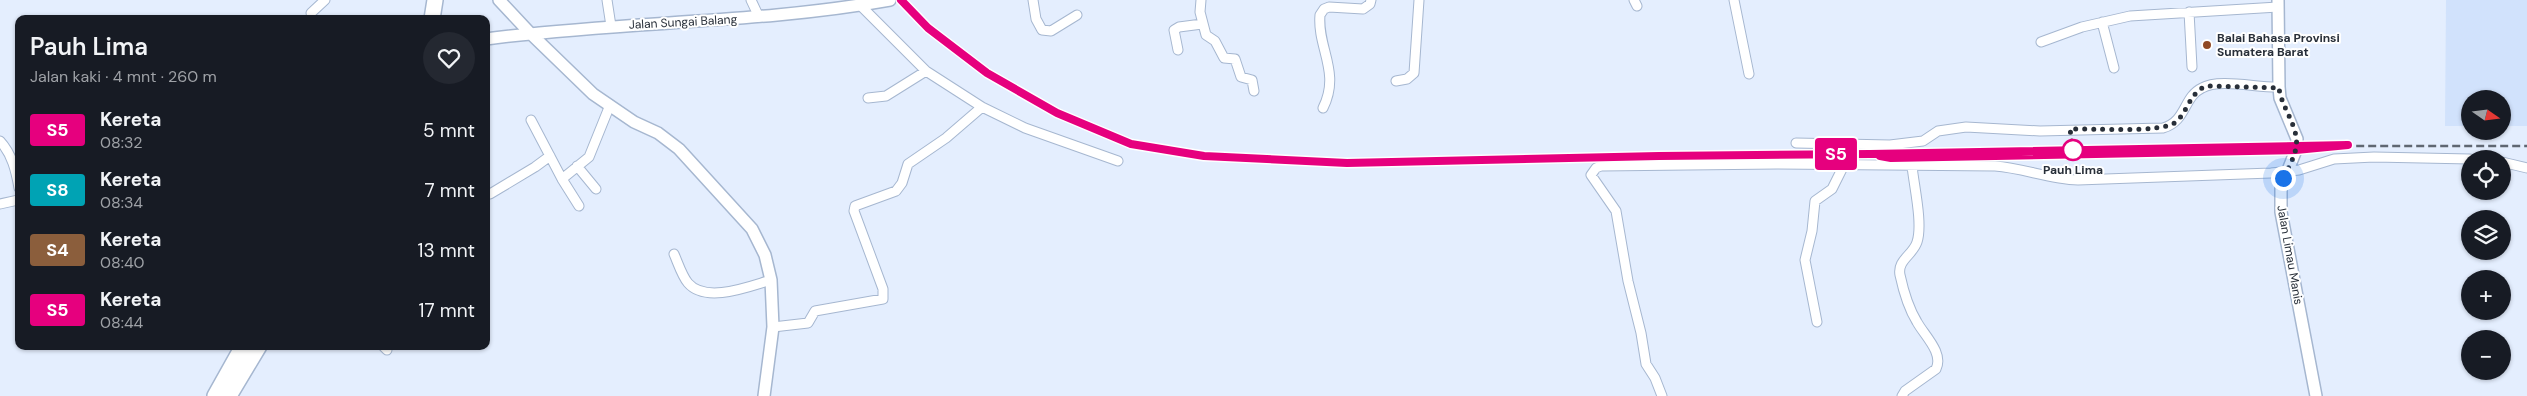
<!DOCTYPE html>
<html lang="id">
<meta charset="utf-8">
<style>
:root{--surface:#171b24;--page:#242831;--text:#f1f3f6;--muted:#9ea1a6}
body{margin:0;font-family:"DM Sans",sans-serif;background:var(--page);color:var(--text);height:100vh;display:flex;flex-direction:column;font-size:19px;white-space:nowrap}
*{box-sizing:border-box;margin:0}
p{font-size:16px;color:var(--muted)}
.icon{flex:none;width:28px;height:28px;fill:none;stroke:currentColor;stroke-width:2;stroke-linecap:round;stroke-linejoin:round}
.map{position:relative;flex:1;overflow:hidden}
.details{position:absolute;left:15px;top:15px;width:475px;height:335px;display:flex;flex-direction:column;background:var(--surface);border-radius:10px;box-shadow:0 1px 4px #0004}
.details>*{flex:none}
.badge{padding:0 10px;border-radius:4px;font-size:18px;line-height:32px}
.needle{width:32px;rotate:104deg}
.fabs{position:absolute;left:2461px;top:90px;display:grid;gap:10px}
.fabs a{display:grid;place-items:center;width:50px;height:50px;border-radius:50%;background:var(--surface);box-shadow:0 1px 4px #0004;font-size:25px}
.you{position:absolute;width:25px;height:25px;margin:-12px;border:4px solid #fff;border-radius:50%;background:#1a73e8;box-shadow:0 0 0 8px #1a73e833}
.map>.badge{position:absolute;translate:-50% -50%;box-shadow:0 0 0 2px #fff}
.round{display:grid;place-items:center;flex:none;width:52px;height:52px;border-radius:26px;background:var(--page)}
.head{display:flex;align-items:center;justify-content:space-between;height:85px;padding:0 15px}
h1{font-size:24px;font-weight:600;line-height:38px}
ul{padding:0;list-style:none}
li{display:flex;align-items:center;gap:15px;height:60px;padding:0 15px}
li div{flex:1}
li b{display:block;font-size:19px}
li em{font-style:normal}
li .badge{min-width:55px;font-weight:700;text-align:center}
.map>svg:first-child{display:block}
</style>
<div class="map">
<svg width="2527" height="396" viewBox="0 0 2527 396">
<rect width="100%" height="100%" fill="#e4eefe"/>
<path fill="#d1e2fc" d="M 2446,0 L 2527,0 L 2527,126 L 2503,126 L 2502,99 L 2470,99 L 2470,126 L 2445,126 Z"/>
<g fill="none" stroke-linecap="round" stroke-linejoin="round">
<defs>
<path id="minor" d="M 607,0 L 611,26
M 751,0 L 759,17
M 1033,0 L 1036,19 L 1042,30 L 1051,31 L 1077,15
M 1201,0 L 1200,12 L 1206,35 L 1215,41 L 1224,58 L 1235,59 L 1241,77 L 1252,80 L 1254,91
M 1634,0 L 1637,6
M 1734,0 L 1749,74
M 860,5 L 926,71 L 982,107 L 1025,128 L 1118,161
M 2189,12 L 2192,67
M 311,13 L 325,0
M 2102,22 L 2114,68
M 2041,42 L 2082,27 L 2130,16 L 2278,7
M 1178,50 L 1174,30 L 1179,27 L 1202,24
M 1396,81 L 1407,79 L 1414,73 L 1419,0
M 868,98 L 886,96 L 926,71
M 1323,108 C 1341,72 1317,48 1320,15 L 1324,9 L 1329,7 L 1363,9 L 1370,4 L 1371,0
M 531,120 L 562,179 L 589,157 L 610,105
M 0,141 C 12,154 16,171 19,188
M 1796,143 L 1890,145 L 1923,141 L 1938,131 L 1966,127 L 2040,131 L 2163,128 C 2187,121 2183,97 2202,88 C 2219,78 2258,88 2279,87
M 2502,162 L 2527,168
M 577,166 L 596,189
M 562,179 L 579,206
M 490,194 L 535,167 L 550,156
M 0,204 L 18,200
M 674,254 C 678,263 682,276 688,283 C 706,304 750,286 771,280
M 1817,322 L 1805,260 L 1812,231 L 1815,201 L 1832,189 L 1844,165
M 773,327 L 808,323 L 815,311 L 883,299 L 883,289 L 854,211 L 855,206 L 896,191 L 902,183 L 908,164 L 946,138 L 982,107
M 383,346 L 387,350
M 1662,396 L 1655,378 L 1646,364 L 1641,333 L 1628,281 L 1616,211 L 1591,175 L 1596,168 L 1601,166 L 1777,164 L 1995,166 C 2023,168 2049,179 2078,180 L 2271,173 L 2299,170 L 2334,159 L 2374,157 L 2470,159
M 1902,396 L 1905,391 L 1936,369 C 1944,353 1924,335 1917,322 C 1909,309 1903,289 1900,275 C 1897,260 1913,255 1917,242 C 1923,224 1914,186 1912,166"/>
<path id="tertiary" d="M 499,0 L 529,32 L 593,94 L 634,122 L 658,133 L 679,149 L 752,229 L 765,255 L 771,280 L 773,327 L 764,396
M 2278,0 L 2279,87 L 2280,98 L 2297,139 L 2296,150 L 2281,188 L 2281,212 L 2316,396
M 486,39 C 620,21 757,24 890,0"/>
<path id="trunk" d="M 432,19 L 435,0
M 215,396 L 243,346
M 229,396 L 259,346"/>
</defs>
<use href="#minor" stroke="#a6b7d0" stroke-width="11"/>
<use href="#tertiary" stroke="#a6b7d0" stroke-width="14"/>
<use href="#trunk" stroke="#a6b7d0" stroke-width="18"/>
<use href="#minor" stroke="#fff" stroke-width="9"/>
<use href="#tertiary" stroke="#fff" stroke-width="11"/>
<use href="#trunk" stroke="#fff" stroke-width="15"/>
<path stroke="#5f6772" stroke-width="2.5" stroke-dasharray="8 4" stroke-linecap="butt" d="M 901,0 C 955,55 1019,98 1091,127 C 1104,133 1119,141 1133,144 C 1204,159 1276,160 1347,163 L 2297,146 L 2527,146"/>
</g>
<g fill="none" stroke-linecap="round" stroke-linejoin="round">
<defs>
<path id="line" d="M 901,0 L 928,28 L 987,73 L 1057,113 L 1131,144 L 1204,156 L 1347,163 L 1659,156 L 1870,154 L 2348,145 L 2296,150 L 1891,158 L 1880,156"/>
</defs>
<use href="#line" stroke="#fff" stroke-width="11"/>
<use href="#line" stroke="#e6007e" stroke-width="8"/>
<path stroke="#282f39" stroke-width="5" stroke-dasharray="0 9" d="M 2073,150 L 2070,129 C 2091,128 2164,134 2177,121 C 2188,110 2190,93 2206,86 L 2279,88 C 2281,107 2300,128 2296,148 C 2294,158 2288,169 2283,178"/>
</g>
<circle fill="#904925" stroke="#fff" stroke-width="2" cx="2207" cy="45" r="5"/>
<circle fill="#fff" stroke="#e6007e" stroke-width="2.5" cx="2073" cy="150" r="10"/>
<g text-anchor="middle" dominant-baseline="central" stroke-width="4" stroke-linejoin="round" paint-order="stroke">
<g font-size="12" fill="#282f39" stroke="#fff">
<text transform="translate(683 22) rotate(-3)">Jalan Sungai Balang</text>
<text transform="translate(2290 255) rotate(80)">Jalan Limau Manis</text>
</g>
<g font-size="12" font-weight="bold" fill="#282f39" stroke="#fff" text-anchor="start">
<text x="2217" y="38">Balai Bahasa Provinsi<tspan x="2217" dy="14">Sumatera Barat</tspan></text>
</g>
<g font-size="12" font-weight="bold" fill="#282f39" stroke="#fff">
<text x="2073" y="170">Pauh Lima</text>
</g>
</g>
</svg>
<div class="fabs">
<a><svg class="needle" viewBox="-14 -14 28 28"><path d="M0-13l5 13h-10z" fill="#e53935"/><path d="M0 13l5-13h-10z" fill="#9ea1a6"/></svg></a>
<a><svg class="icon" aria-label="locate" viewBox="0 0 24 24"><circle cx="12" cy="12" r="6"/><path d="M12 2v4M12 18v4M2 12h4M18 12h4"/></svg></a>
<a><svg class="icon" aria-label="layers" viewBox="0 0 24 24"><path d="M12 4l9 5-9 5-9-5zM3 14l9 5 9-5"/></svg></a>
<a>+</a>
<a>−</a>
</div>
<div class="you" style="left:2283px;top:178px"></div>
<b class="badge" style="left:1836px;top:154px;background:#e6007e;color:#fff">S5</b>
<section class="details">
<div class="head"><div><h1>Pauh Lima</h1><p>Jalan kaki · 4 mnt · 260 m</p></div><a class="round"><svg class="icon" aria-label="heart" viewBox="0 0 24 24"><path d="M12 20l-8-8c-3-5 5-10 8-4 3-6 11-1 8 4z"/></svg></a></div>
<ul>
<li><span class="badge" style="background:#e6007e;color:#fff">S5</span><div><b>Kereta</b><p>08:32</p></div><em>5 mnt</em></li>
<li><span class="badge" style="background:#00a3b4;color:#fff">S8</span><div><b>Kereta</b><p>08:34</p></div><em>7 mnt</em></li>
<li><span class="badge" style="background:#8b5e3c;color:#fff">S4</span><div><b>Kereta</b><p>08:40</p></div><em>13 mnt</em></li>
<li><span class="badge" style="background:#e6007e;color:#fff">S5</span><div><b>Kereta</b><p>08:44</p></div><em>17 mnt</em></li>
</ul>
</section>
</div>
